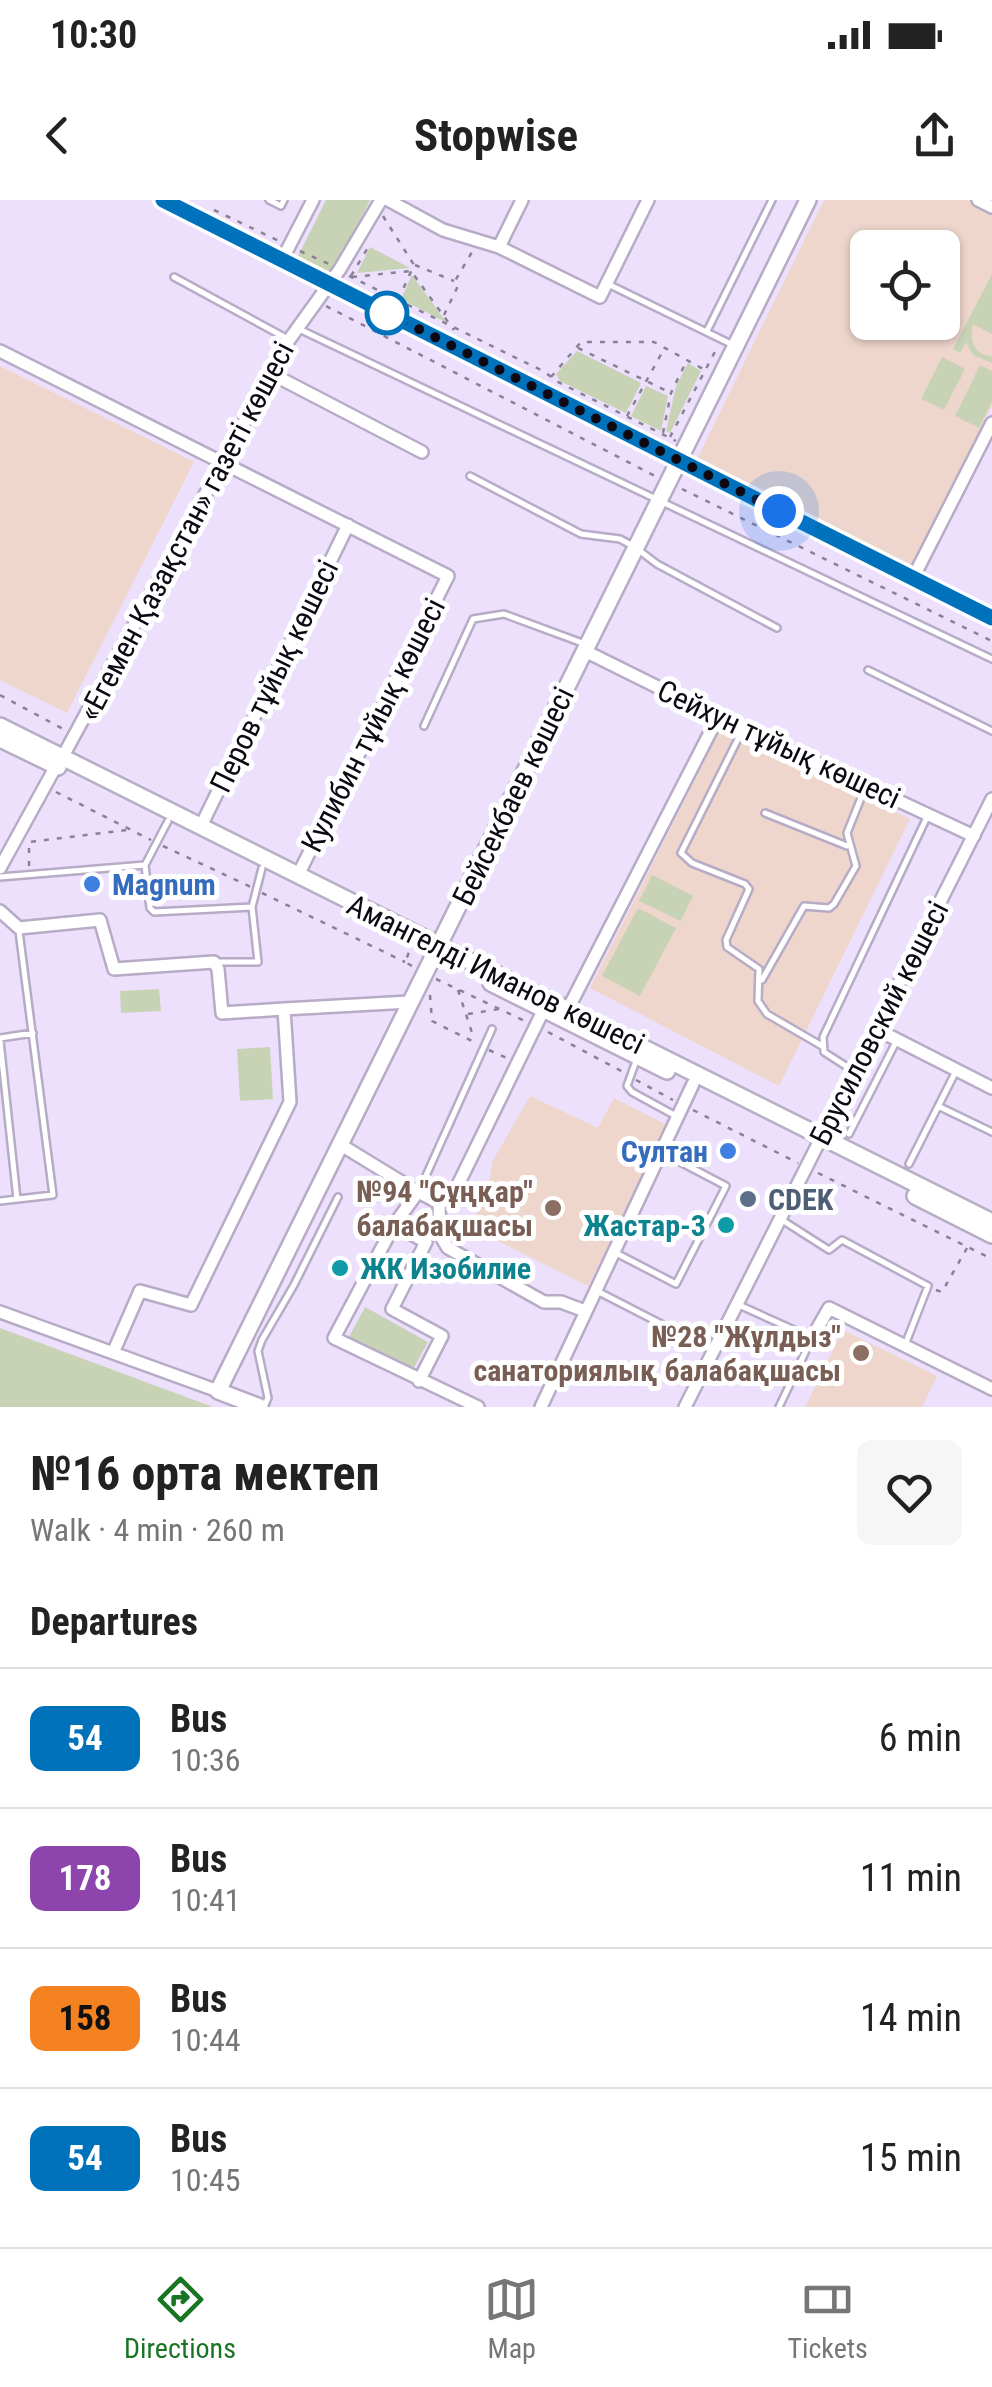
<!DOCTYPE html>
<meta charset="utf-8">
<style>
:root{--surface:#fff;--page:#f6f6f6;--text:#222;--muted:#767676;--line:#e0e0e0;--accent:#187523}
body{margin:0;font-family:"Roboto Condensed",sans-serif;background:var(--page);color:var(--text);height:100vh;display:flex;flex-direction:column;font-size:38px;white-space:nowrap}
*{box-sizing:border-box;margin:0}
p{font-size:32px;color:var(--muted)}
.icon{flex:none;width:55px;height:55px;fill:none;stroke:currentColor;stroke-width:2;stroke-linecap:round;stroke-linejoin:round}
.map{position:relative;height:1207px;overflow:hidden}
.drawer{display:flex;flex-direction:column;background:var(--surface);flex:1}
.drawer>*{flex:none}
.badge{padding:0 20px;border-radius:15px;font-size:35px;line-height:65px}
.fabs{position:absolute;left:850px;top:30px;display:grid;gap:20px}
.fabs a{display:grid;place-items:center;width:110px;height:110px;border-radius:15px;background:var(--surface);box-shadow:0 2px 8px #0004;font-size:50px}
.you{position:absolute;width:50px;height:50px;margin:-25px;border:8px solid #fff;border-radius:50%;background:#1a73e8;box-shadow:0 0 0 15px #1a73e833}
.map>.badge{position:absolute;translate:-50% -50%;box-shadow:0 0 0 5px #fff}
h2{padding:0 30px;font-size:38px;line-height:90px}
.round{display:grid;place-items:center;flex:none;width:105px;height:105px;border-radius:15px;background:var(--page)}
.overview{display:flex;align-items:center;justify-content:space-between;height:170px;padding:0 30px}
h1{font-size:48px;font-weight:700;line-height:75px}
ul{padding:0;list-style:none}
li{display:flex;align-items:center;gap:30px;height:140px;padding:0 30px;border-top:2px solid var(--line)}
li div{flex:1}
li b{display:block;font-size:38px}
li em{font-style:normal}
li .badge{min-width:110px;font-weight:700;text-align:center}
.status{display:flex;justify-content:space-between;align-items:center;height:70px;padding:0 50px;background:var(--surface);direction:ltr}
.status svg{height:28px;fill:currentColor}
header{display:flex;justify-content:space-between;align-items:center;height:130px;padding:0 30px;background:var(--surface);font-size:45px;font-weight:700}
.menu{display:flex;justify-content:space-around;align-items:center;height:140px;border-top:2px solid var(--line);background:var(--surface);font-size:28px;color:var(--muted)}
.menu a{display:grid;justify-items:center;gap:5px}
.menu .active{color:var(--accent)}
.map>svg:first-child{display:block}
</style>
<div class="status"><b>10:30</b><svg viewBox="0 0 49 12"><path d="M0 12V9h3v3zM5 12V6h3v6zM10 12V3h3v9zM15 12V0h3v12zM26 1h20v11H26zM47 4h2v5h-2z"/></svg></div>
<header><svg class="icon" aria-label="back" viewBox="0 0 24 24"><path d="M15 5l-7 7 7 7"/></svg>Stopwise<svg class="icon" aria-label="share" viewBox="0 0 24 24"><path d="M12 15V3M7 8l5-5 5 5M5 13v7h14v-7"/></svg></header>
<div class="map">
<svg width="992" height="1207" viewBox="0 0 992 1207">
<rect width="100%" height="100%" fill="#ece0fc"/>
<path fill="#eed6cc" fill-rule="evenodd" d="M 824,0 L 967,0 L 992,12 L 992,205 L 912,365 L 696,261 ZM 868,48 L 942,48 L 942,122 L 868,122 Z
M 0,166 L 194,262 L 67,513 L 0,480 Z
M 721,528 L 910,619 L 779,886 L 590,788 Z
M 530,896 L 598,928 L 614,898 L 669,926 L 588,1086 L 470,1027 L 489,989 L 492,962 Z
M 843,1130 L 937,1176 L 922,1207 L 805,1207 Z"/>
<path fill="#c8d2b5" d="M 326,0 L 370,0 L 332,77 L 296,60 Z
M 370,47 L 410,68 L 357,73 Z
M 992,74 L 992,134 L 973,124 C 969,139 974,156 992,156 L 992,163 L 973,155 L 966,142 L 960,153 L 953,149 Z
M 412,75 L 447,123 L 401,99 Z
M 577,151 L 641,183 L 626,213 L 560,181 L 556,174 Z
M 942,157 L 965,169 L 944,210 L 921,199 Z
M 688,163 L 701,171 L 670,233 L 666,231 L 676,186 Z
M 980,165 L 992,171 L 992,202 L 979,228 L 955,216 Z
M 646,186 L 668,196 L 661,231 L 631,216 Z
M 652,675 L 693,696 L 681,721 L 639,701 Z
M 638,708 L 676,728 L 640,796 L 602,776 Z
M 159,789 L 161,811 L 121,813 L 120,791 Z
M 270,847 L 273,899 L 240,901 L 237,849 Z
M 365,1107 L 428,1142 L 412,1171 L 349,1137 Z
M 0,1128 L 213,1207 L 0,1207 Z"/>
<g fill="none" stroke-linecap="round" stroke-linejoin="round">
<defs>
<path id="lane" d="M 269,0 L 281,6 L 284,0
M 174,77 L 286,138
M 608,84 L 733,145
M 299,129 L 992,459
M 707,131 L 772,0
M 470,276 L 581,334 L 620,339 L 631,345
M 640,351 L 657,364 L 777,428
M 868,470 L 992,531
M 424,526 L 473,419 L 504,414 L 585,444
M 743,529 L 681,653 L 692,663 L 745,684 L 749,689 L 726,740 L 727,747 L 759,769 L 758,801 L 767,814 L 822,846
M 765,613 L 847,646
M 168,621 L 145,665 L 150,708 L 154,712 L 252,707
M 0,677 L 145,665
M 217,762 L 258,762 L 252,707 L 262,668
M 762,780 L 804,706 L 829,708 L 834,704 L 856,666 L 847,633 L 865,588
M 0,838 L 33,833
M 0,841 L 17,999
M 636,861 L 627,886 L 632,892 L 676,916
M 852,870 L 824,852 L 823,837 L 928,615
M 938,906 L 992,932
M 849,934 L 897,840
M 909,964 L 955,873
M 420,989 L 492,829
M 0,1001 L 53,995 L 19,731
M 782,1020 L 829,1050 L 842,1040 L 928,1086 L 905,1145
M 616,1053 L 676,1084 L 726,986 L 663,953
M 597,1091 L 712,1150
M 739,1105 L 812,1138 L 779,1207
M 264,1207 L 268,1198 L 258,1151 L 262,1140 L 294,1085 L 338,997"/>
<path id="street" d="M 388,0 L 443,30 L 499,47 L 600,97 L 648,0
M 978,0 L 992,7
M 499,47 L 522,0
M 282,60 L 313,0
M 0,151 L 448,376 L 298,675
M 270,173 L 422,252
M 913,378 L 992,223
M 585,451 L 718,517 L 974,636
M 62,558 L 289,140 L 340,69 L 381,0
M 201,626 L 348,325
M 0,668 L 56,566
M 0,711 L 19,728 L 100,720 L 114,769 L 214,762 L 218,769 L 222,813 L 284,809
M 568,809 L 718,517
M 876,829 L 992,888
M 821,938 L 992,599
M 341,945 L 418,992 L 394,1025 L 334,1138 L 478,1207
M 418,992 L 439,1003 L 451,999 L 544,809
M 439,1003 L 440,1035 L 448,1048 L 544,1102 L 561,1102 L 585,1111
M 394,1025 L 426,1042 L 392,1109 L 442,1136 L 419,1181
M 0,1112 L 218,1191
M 812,1138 L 829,1108 L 992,1189
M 113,1153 L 140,1091 L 191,1105 L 290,902 L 284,809 L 409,802
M 541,1207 L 693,884
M 685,1207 L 817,946"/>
<path id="secondary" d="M 163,0 L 992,418
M 0,526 L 992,1022
M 0,539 L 58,567
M 491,783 L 667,871
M 915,996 L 992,1035
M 260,1207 L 218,1191 L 808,0"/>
</defs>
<use href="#lane" stroke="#b7abc6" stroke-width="10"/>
<use href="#street" stroke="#b7abc6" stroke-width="16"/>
<use href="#secondary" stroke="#b7abc6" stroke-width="20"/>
<path stroke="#8a8195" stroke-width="2.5" stroke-dasharray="5 8" stroke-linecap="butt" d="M 214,10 L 279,41
M 383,16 L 414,65 L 398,100
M 300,51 L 329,64
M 415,65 L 454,81
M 349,76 L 545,172 L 556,181 L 676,241
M 351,76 L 370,44
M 352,77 L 411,71 L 454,130
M 326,106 L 657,277
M 444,115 L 457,88 L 455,81 L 472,52
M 578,148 L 671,193
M 551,177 L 581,142 L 654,142 L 705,170
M 627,216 L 664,149
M 663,233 L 671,193 L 687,160
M 670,237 L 718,146
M 682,289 L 992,441
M 0,495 L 65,530
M 56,592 L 151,640
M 163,646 L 251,687
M 29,666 L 29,642 L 127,630
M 262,693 L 405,762
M 412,766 L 405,762 L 412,745
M 436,779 L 527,822
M 458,790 L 474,839
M 430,795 L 432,821 L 478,844
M 468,814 L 499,809
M 548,832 L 625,873
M 489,850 L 509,859
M 636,880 L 673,900
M 693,910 L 798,963
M 818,973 L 992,1059
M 936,1090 L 942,1092 L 967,1048"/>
<use href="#lane" stroke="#fff" stroke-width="5"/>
<use href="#street" stroke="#fff" stroke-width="11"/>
<use href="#secondary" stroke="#fff" stroke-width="15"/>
</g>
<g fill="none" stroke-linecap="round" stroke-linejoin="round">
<defs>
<path id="line" d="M 163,0 L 992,418"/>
</defs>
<use href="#line" stroke="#fff" stroke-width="22"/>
<use href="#line" stroke="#0072bc" stroke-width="15"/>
<path stroke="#0d0912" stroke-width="10" stroke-dasharray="0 18" d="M 387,113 L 779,311"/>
</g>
<circle fill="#fff" stroke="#0072bc" stroke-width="5" cx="387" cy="113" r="20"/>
<g fill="#3f7fe0" stroke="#fff" stroke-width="4">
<circle cx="92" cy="684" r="10"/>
<circle cx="728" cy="951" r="10"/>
</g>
<circle fill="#5c6f8a" stroke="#fff" stroke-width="4" cx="748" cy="999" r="10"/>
<g fill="#8d6e63" stroke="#fff" stroke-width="4">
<circle cx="553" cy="1008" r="10"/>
<circle cx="861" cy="1153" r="10"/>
</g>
<g fill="#0f9aa8" stroke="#fff" stroke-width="4">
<circle cx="726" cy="1025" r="10"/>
<circle cx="340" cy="1068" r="10"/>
</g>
<g text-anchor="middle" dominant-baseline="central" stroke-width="10" stroke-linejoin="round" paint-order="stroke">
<g font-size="30" fill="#0d0912" stroke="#fff">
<text transform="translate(186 331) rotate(-62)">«Егемен Қазақстан» газеті көшесі</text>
<text transform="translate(274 476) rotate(-64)">Перов тұйық көшесі</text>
<text transform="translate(373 525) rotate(-63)">Кулибин тұйық көшесі</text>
<text transform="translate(779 544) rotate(25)">Сейхун тұйық көшесі</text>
<text transform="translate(513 596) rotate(-64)">Бейсекбаев көшесі</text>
<text transform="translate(496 774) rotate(26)">Амангелді Иманов көшесі</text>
<text transform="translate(879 823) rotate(-63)">Брусиловский көшесі</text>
</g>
<g font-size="30" font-weight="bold" fill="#366cbe" stroke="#fff" text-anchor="start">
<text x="112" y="684">Magnum</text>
<text x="708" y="951" text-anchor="end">Султан</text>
</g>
<g font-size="30" font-weight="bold" fill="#785e54" stroke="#fff" text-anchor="end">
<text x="533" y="991">№94 "Сұңқар"<tspan x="533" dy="34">балабақшасы</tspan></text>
<text x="841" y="1136">№28 "Жұлдыз"<tspan x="841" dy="34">санаториялық балабақшасы</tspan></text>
</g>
<g font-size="30" font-weight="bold" fill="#4e5e75" stroke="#fff" text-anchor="start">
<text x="768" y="999">CDEK</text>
</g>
<g font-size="30" font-weight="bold" fill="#0d838f" stroke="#fff" text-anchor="end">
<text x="706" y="1025">Жастар-3</text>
<text x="360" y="1068" text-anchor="start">ЖК Изобилие</text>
</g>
</g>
</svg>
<div class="fabs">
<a><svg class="icon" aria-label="locate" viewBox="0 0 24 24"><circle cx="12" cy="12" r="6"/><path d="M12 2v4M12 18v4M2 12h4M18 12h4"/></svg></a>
</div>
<div class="you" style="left:779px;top:311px"></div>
</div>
<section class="drawer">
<div class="overview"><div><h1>№16 орта мектеп</h1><p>Walk · 4 min · 260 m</p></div><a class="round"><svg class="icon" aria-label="heart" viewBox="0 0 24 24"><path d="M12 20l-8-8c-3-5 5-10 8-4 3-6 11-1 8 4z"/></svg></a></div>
<h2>Departures</h2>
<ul>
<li><span class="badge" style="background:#0072bc;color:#fff">54</span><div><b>Bus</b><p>10:36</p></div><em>6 min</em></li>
<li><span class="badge" style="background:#8e44ad;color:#fff">178</span><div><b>Bus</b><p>10:41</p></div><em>11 min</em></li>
<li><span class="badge" style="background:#f58220;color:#111">158</span><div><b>Bus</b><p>10:44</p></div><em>14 min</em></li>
<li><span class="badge" style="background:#0072bc;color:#fff">54</span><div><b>Bus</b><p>10:45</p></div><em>15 min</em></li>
</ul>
</section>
<nav class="menu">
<a class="active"><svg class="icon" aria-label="directions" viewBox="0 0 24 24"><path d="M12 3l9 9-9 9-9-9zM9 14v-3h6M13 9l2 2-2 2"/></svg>Directions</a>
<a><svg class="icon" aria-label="map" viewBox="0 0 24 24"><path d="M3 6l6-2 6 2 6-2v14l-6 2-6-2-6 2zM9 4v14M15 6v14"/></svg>Map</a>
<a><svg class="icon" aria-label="tickets" viewBox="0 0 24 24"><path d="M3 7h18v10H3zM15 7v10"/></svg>Tickets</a>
</nav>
